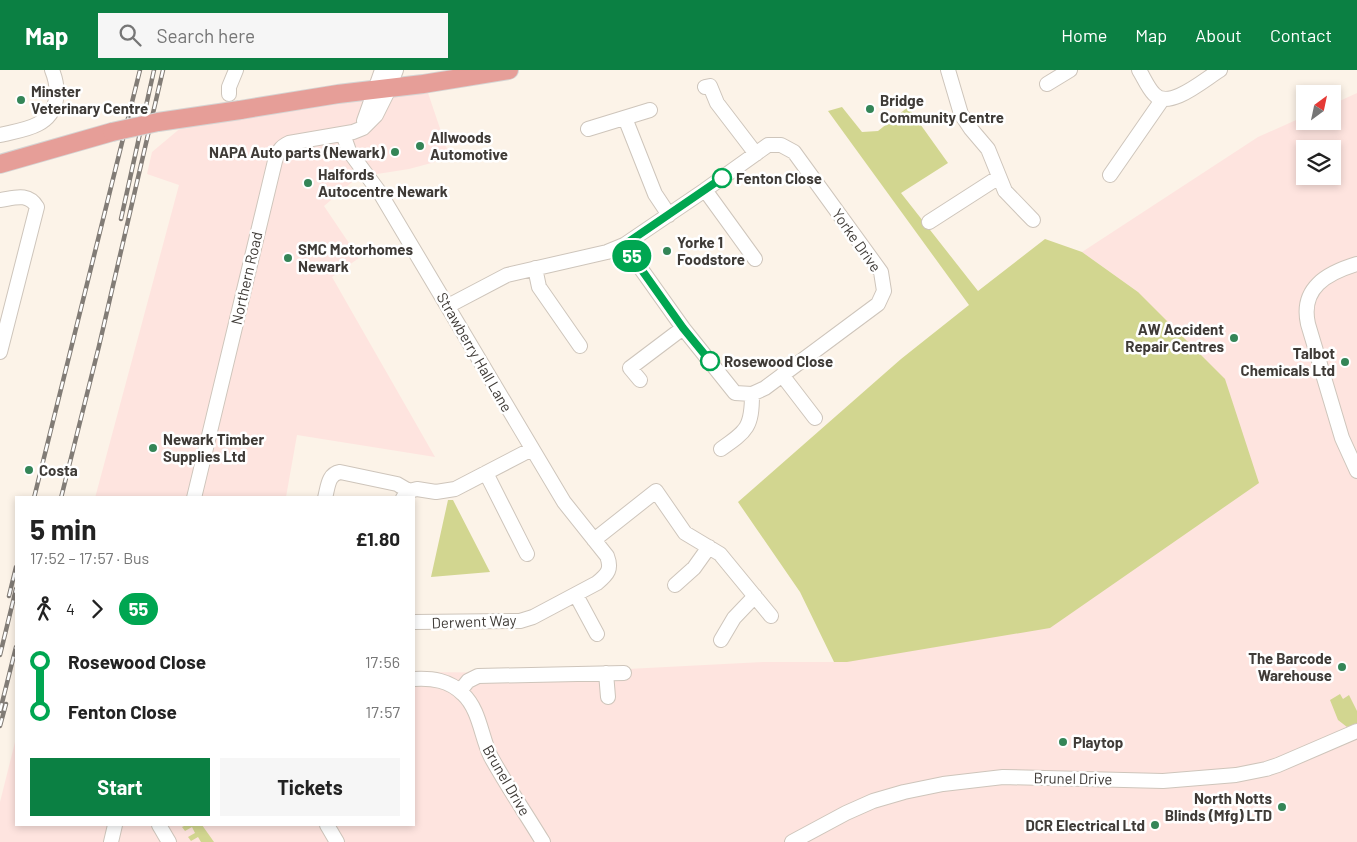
<!DOCTYPE html>
<meta charset="utf-8">
<style>
:root{--surface:#fff;--page:#f6f6f6;--text:#222;--muted:#767676;--accent:#0b8043}
body{margin:0;font-family:Barlow,sans-serif;background:var(--page);color:var(--text);height:100vh;display:flex;flex-direction:column;font-size:19px;white-space:nowrap}
*{box-sizing:border-box;margin:0}
p{font-size:16px;color:var(--muted)}
.icon{flex:none;width:28px;height:28px;fill:none;stroke:currentColor;stroke-width:2;stroke-linecap:round;stroke-linejoin:round}
.map{position:relative;flex:1;overflow:hidden}
.side{position:absolute;left:15px;top:426px;width:400px;height:330px;display:flex;flex-direction:column;background:var(--surface);border-radius:0px;box-shadow:0 2px 8px #0003}
.side>*{flex:none}
.badge{padding:0 10px;border-radius:16px;font-size:18px;line-height:32px}
.needle{width:32px;rotate:33deg}
.controls{position:absolute;left:1296px;top:15px;display:grid;gap:10px}
.controls a{display:grid;place-items:center;width:45px;height:45px;border-radius:0px;background:var(--surface);box-shadow:0 2px 8px #0003;font-size:25px}
.map>.badge{position:absolute;translate:-50% -50%;box-shadow:0 0 0 2px #fff}
.legs{display:flex;align-items:center;gap:8px;height:55px;padding:0 15px;font-size:16px}
.legs p{margin-inline-start:auto}
.head{display:flex;align-items:center;justify-content:space-between;height:85px;padding:0 15px}
h1{font-size:28px;font-weight:700;line-height:38px}
.button{display:flex;gap:10px;margin-top:auto;padding:10px 15px}
.button a{flex:1;height:58px;border-radius:0px;background:var(--accent);color:#fff;font-size:20px;font-weight:700;line-height:58px;text-align:center}
.button a+a{background:var(--page);color:var(--text)}
ul{padding:0 15px;list-style:none}
li{display:flex;align-items:center;gap:18px;height:50px;font-size:19px}
li i{display:grid;place-items:center;width:8px;height:100%;margin:0 6px;background:currentColor}
li i::after{content:'';width:12px;height:12px;margin:-6px;border:4px solid;border-radius:50%;background:var(--surface)}
li p{margin-inline-start:auto}
li:first-child i{background:linear-gradient(#0000 50%,currentColor 0)}
li:last-child i{background:linear-gradient(currentColor 50%,#0000 0)}
header{display:flex;align-items:center;gap:30px;box-sizing:border-box;height:70px;padding:0 25px;background:var(--accent);color:#fff}
header strong{font-size:24px}
nav{display:flex;gap:28px;margin-inline-start:auto;font-size:18px}
.search{width:350px;height:45px;background:var(--page);display:flex;align-items:center;gap:12px;box-sizing:border-box;padding:0 18px;border-radius:0px;color:var(--muted);font-size:19px}
.map>svg:first-child{display:block}
</style>
<header>
<strong>Map</strong>
<div class="search"><svg class="icon" aria-label="search" viewBox="0 0 24 24"><circle cx="10" cy="10" r="6"/><path d="M15 15l6 6"/></svg>Search here</div>
<nav><a>Home</a><a>Map</a><a>About</a><a>Contact</a></nav>
</header>
<div class="map">
<svg width="1357" height="772" viewBox="0 0 1357 772">
<rect width="100%" height="100%" fill="#fcf3e8"/>
<path fill="#fee4df" fill-rule="evenodd" d="M 427,20 L 450,88 L 409,99 L 358,107 L 324,136 L 359,188 L 332,207 L 435,387 L 297,365 L 286,427 L 95,428 L 179,115 L 147,104 L 152,82 L 183,56 Z
M 1357,23 L 1357,772 L 0,772 L 0,732 L 15,672 L 16,755 L 414,755 L 414,602 L 550,603 L 763,592 L 847,592 L 1138,222 L 1082,182 L 1258,67 L 1305,46 L 1305,51 L 1332,51 L 1333,34 ZM 1305,79 L 1332,79 L 1332,106 L 1305,106 Z"/>
<path fill="#d2d690" d="M 842,37 L 862,62 L 878,61 L 908,37 L 948,93 L 901,123 L 978,221 L 1045,169 L 1082,182 L 1138,222 L 1225,309 L 1259,413 L 1050,558 L 847,592 L 834,592 L 800,522 L 738,432 L 901,289 L 969,235 L 828,41 Z
M 448,430 L 453,430 L 490,502 L 431,507 Z
M 1340,624 L 1343,629 L 1349,625 L 1357,641 L 1357,653 L 1347,657 L 1338,650 L 1330,630 Z
M 186,755 L 202,755 L 214,772 L 201,772 L 198,767 L 191,771 L 188,767 L 195,763 L 192,757 L 185,761 L 182,757 Z"/>
<g fill="none" stroke-linecap="round" stroke-linejoin="round">
<defs>
<path id="minor" d="M 948,0 L 961,44 L 971,59 L 988,79 L 1005,121 L 1033,150
M 1139,0 C 1144,8 1148,18 1154,24 C 1169,41 1205,9 1220,0
M 1047,14 L 1070,0
M 705,17 L 710,16 L 717,33 L 756,84
M 229,24 L 229,17 L 236,0
M 625,48 L 655,124 L 669,145
M 366,54 L 364,51 L 382,0
M 588,59 L 650,40
M 343,64 L 349,81 L 380,123 L 564,432 L 607,486 C 612,499 608,504 597,513 L 533,547 L 520,551 L 414,552
M 0,65 C 12,62 27,60 38,54 C 59,43 60,20 52,0
M 1110,105 L 1162,30
M 705,120 L 755,189
M 0,130 C 14,128 28,122 37,137 L 0,282
M 929,152 L 999,107
M 1357,194 C 1327,203 1300,218 1308,254 L 1342,368 L 1357,401
M 535,198 L 539,217 L 580,276
M 448,236 L 507,205 L 607,182 L 624,175 L 705,120 L 768,75 L 781,75 L 794,82 L 881,202 L 884,221 L 878,234 L 765,318 L 752,324 L 735,323 L 683,258 L 624,175
M 782,305 L 815,348
M 640,310 L 630,298 L 683,258
M 721,379 C 747,361 752,357 752,324
M 486,403 L 527,484
M 194,428 L 275,91 C 278,82 280,77 289,73 L 353,62 L 363,58 L 376,45 L 387,23 L 396,0
M 325,428 C 328,417 328,404 340,402 L 397,414 L 409,421
M 403,428 L 409,421 L 417,419 L 436,422 L 455,419 L 532,379
M 594,470 L 656,421 L 685,463 L 720,484 L 771,546
M 675,515 L 694,498 L 709,477
M 576,525 L 597,564
M 721,570 L 734,548 L 755,526
M 606,603 L 608,627
M 414,609 C 432,608 449,610 463,624 C 480,640 481,667 491,687 C 507,716 526,744 543,772
M 460,621 L 468,611 L 478,606 L 624,603
M 159,755 L 169,772
M 327,755 L 337,772
M 111,772 L 115,755
M 792,772 L 846,743 L 873,731 L 904,722 L 943,714 L 1003,707 L 1163,711 L 1236,705 L 1266,699 L 1278,695 L 1357,661"/>
<path id="major" d="M 240,40 L 338,24 L 423,14 L 509,0
M 0,94 L 112,62"/>
</defs>
<use href="#minor" stroke="#cec5bb" stroke-width="16"/>
<use href="#major" stroke="#d5d4d3" stroke-width="20"/>
<use href="#minor" stroke="#fff" stroke-width="14"/>
<use href="#major" stroke="#e69e98" stroke-width="18"/>
<defs>
<path id="rail" d="M 121,149 L 154,0
M 34,428 L 140,0
M 61,428 L 99,276 L 163,0
M 9,526 L 16,497
M 0,585 L 16,519
M 0,641 L 16,577
M 0,656 L 6,634"/>
</defs>
<use href="#rail" stroke="#827c76" stroke-width="4.5"/>
<use href="#rail" stroke="#fff" stroke-width="2.5" stroke-dasharray="8" stroke-linecap="butt"/>
<defs>
<path id="major-bridge" d="M 112,62 L 158,52 L 240,40"/>
</defs>
<use href="#major-bridge" stroke="#d5d4d3" stroke-width="20" stroke-linecap="butt"/>
<use href="#major-bridge" stroke="#e69e98" stroke-width="18"/>
</g>
<g fill="none" stroke-linecap="round" stroke-linejoin="round">
<defs>
<path id="line-1" d="M 710,291 L 683,258 L 624,175 L 722,108"/>
</defs>
<use href="#line-1" stroke="#fff" stroke-width="11"/>
<use href="#line-1" stroke="#00a651" stroke-width="8"/>
</g>
<g fill="#348557" stroke="#fff" stroke-width="2">
<circle cx="21" cy="30" r="5"/>
<circle cx="870" cy="39" r="5"/>
<circle cx="420" cy="76" r="5"/>
<circle cx="395" cy="82" r="5"/>
<circle cx="308" cy="113" r="5"/>
<circle cx="667" cy="181" r="5"/>
<circle cx="288" cy="188" r="5"/>
<circle cx="1234" cy="268" r="5"/>
<circle cx="1345" cy="292" r="5"/>
<circle cx="153" cy="378" r="5"/>
<circle cx="29" cy="400" r="5"/>
<circle cx="1342" cy="597" r="5"/>
<circle cx="1063" cy="672" r="5"/>
<circle cx="1282" cy="737" r="5"/>
<circle cx="1155" cy="755" r="5"/>
</g>
<g fill="#fff" stroke="#00a651" stroke-width="2.5">
<circle cx="722" cy="108" r="9"/>
<circle cx="710" cy="291" r="9"/>
</g>
<g text-anchor="middle" dominant-baseline="central" stroke-width="5" stroke-linejoin="round" paint-order="stroke">
<g font-size="15" font-weight="bold" fill="#3f3b37" stroke="#fff" text-anchor="start">
<text x="31" y="21">Minster<tspan x="31" dy="17">Veterinary Centre</tspan></text>
<text x="880" y="30">Bridge<tspan x="880" dy="17">Community Centre</tspan></text>
<text x="430" y="67">Allwoods<tspan x="430" dy="17">Automotive</tspan></text>
<text x="385" y="82" text-anchor="end">NAPA Auto parts (Newark)</text>
<text x="318" y="104">Halfords<tspan x="318" dy="17">Autocentre Newark</tspan></text>
<text x="677" y="172">Yorke 1<tspan x="677" dy="17">Foodstore</tspan></text>
<text x="298" y="179">SMC Motorhomes<tspan x="298" dy="17">Newark</tspan></text>
<text x="1224" y="259" text-anchor="end">AW Accident<tspan x="1224" dy="17">Repair Centres</tspan></text>
<text x="1335" y="283" text-anchor="end">Talbot<tspan x="1335" dy="17">Chemicals Ltd</tspan></text>
<text x="163" y="369">Newark Timber<tspan x="163" dy="17">Supplies Ltd</tspan></text>
<text x="39" y="400">Costa</text>
<text x="1332" y="588" text-anchor="end">The Barcode<tspan x="1332" dy="17">Warehouse</tspan></text>
<text x="1073" y="672">Playtop</text>
<text x="1272" y="728" text-anchor="end">North Notts<tspan x="1272" dy="17">Blinds (Mfg) LTD</tspan></text>
<text x="1145" y="755" text-anchor="end">DCR Electrical Ltd</text>
</g>
<g font-size="15" font-weight="bold" fill="#3f3b37" stroke="#fff" text-anchor="start">
<text x="736" y="108">Fenton Close</text>
<text x="724" y="291">Rosewood Close</text>
</g>
<g font-size="15" fill="#3f3b37" stroke="#fff">
<text transform="translate(857 170) rotate(55)">Yorke Drive</text>
<text transform="translate(246 208) rotate(-77)">Northern Road</text>
<text transform="translate(475 282) rotate(60)">Strawberry Hall Lane</text>
<text transform="translate(474 551) rotate(-2)">Derwent Way</text>
<text transform="translate(1073 708) rotate(1)">Brunel Drive</text>
<text transform="translate(507 710) rotate(60)">Brunel Drive</text>
</g>
</g>
</svg>
<div class="controls">
<a><svg class="needle" viewBox="-14 -14 28 28"><path d="M0-13l5 13h-10z" fill="#e53935"/><path d="M0 13l5-13h-10z" fill="#767676"/></svg></a>
<a><svg class="icon" aria-label="layers" viewBox="0 0 24 24"><path d="M12 4l9 5-9 5-9-5zM3 14l9 5 9-5"/></svg></a>
</div>
<b class="badge" style="left:632px;top:186px;background:#00a651;color:#fff">55</b>
<section class="side">
<div class="head"><div><h1>5 min</h1><p>17:52 – 17:57 · Bus</p></div><b>£1.80</b></div>
<div class="legs"><svg class="icon" aria-label="walk" viewBox="0 0 24 24"><circle cx="13" cy="4" r="2"/><path d="M13 8l-2 6 4 7M11 14l-3 7M7 12l3-4h3l4 4"/></svg>4<svg class="icon" aria-label="forward" viewBox="0 0 24 24"><path d="M9 5l7 7-7 7"/></svg><b class="badge" style="background:#00a651;color:#fff">55</b></div>
<ul>
<li><i style="color:#00a651"></i><b>Rosewood Close</b><p>17:56</p></li>
<li><i style="color:#00a651"></i><b>Fenton Close</b><p>17:57</p></li>
</ul>
<div class="button"><a>Start</a><a>Tickets</a></div>
</section>
</div>
